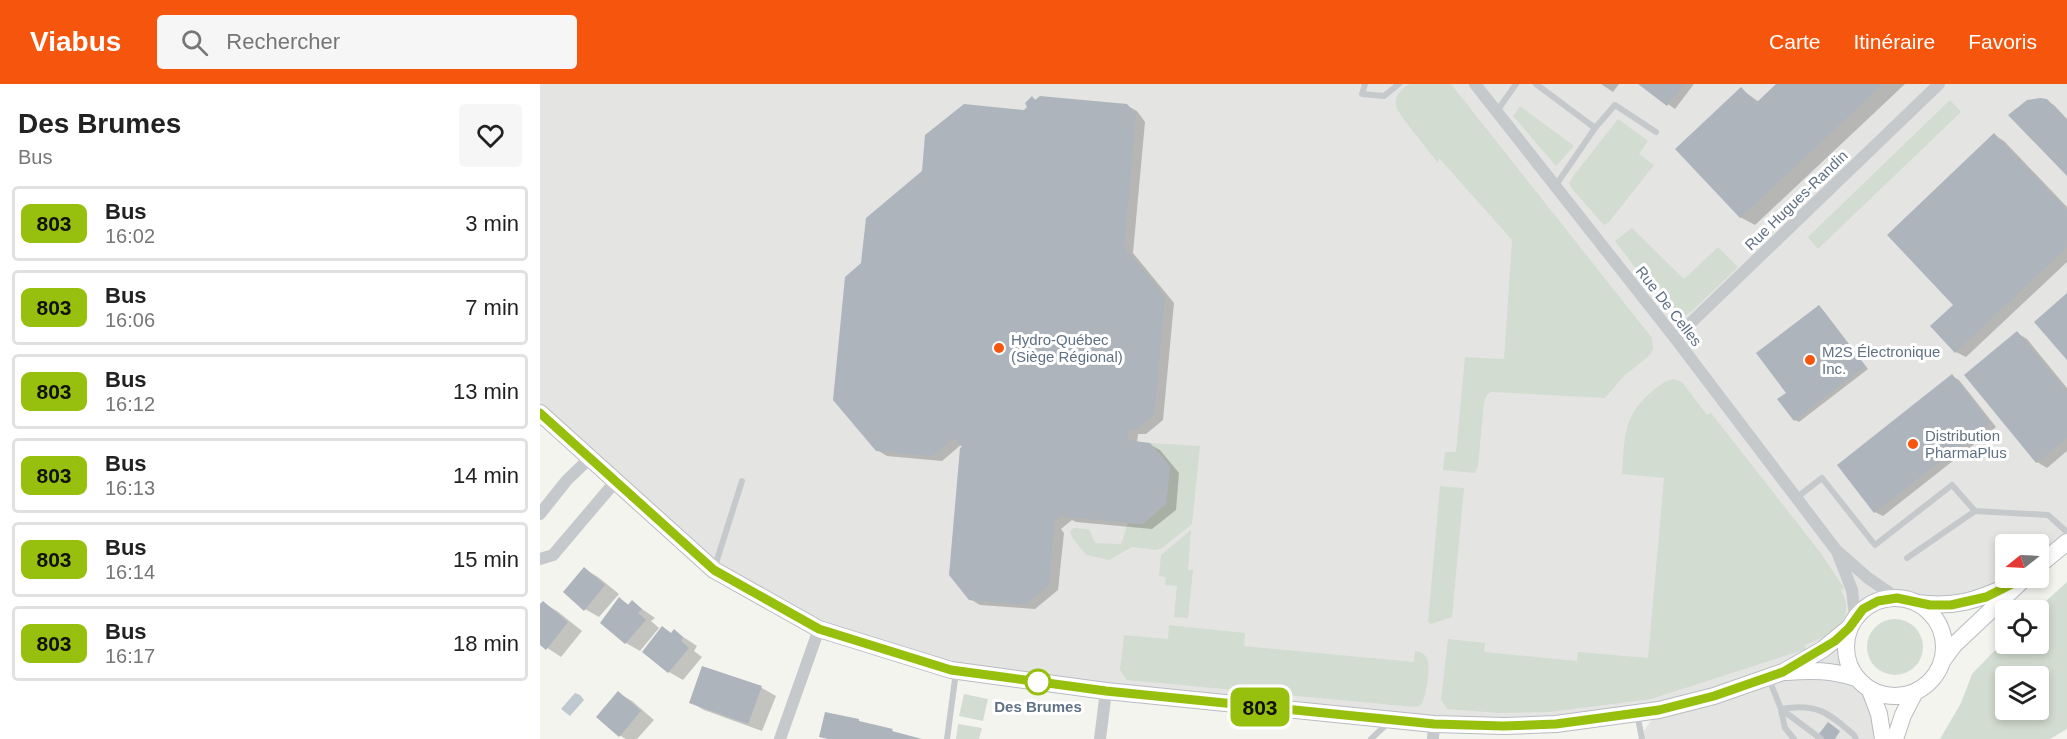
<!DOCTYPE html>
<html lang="fr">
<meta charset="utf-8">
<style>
:root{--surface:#fff;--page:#f6f6f6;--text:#222;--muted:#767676;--line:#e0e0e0;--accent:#f6550e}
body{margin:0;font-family:Arial,sans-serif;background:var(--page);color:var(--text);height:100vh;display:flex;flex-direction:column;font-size:22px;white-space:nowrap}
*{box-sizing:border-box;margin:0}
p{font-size:20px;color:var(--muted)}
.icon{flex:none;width:33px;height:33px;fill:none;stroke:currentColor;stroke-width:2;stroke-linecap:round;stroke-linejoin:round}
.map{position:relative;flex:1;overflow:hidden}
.details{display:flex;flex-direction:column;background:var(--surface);width:540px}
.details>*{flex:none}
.badge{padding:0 12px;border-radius:9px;font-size:21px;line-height:39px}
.needle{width:39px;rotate:252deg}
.fabs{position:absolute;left:1455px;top:450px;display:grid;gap:12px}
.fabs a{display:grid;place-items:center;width:54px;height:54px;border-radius:6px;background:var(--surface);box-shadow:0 3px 9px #0003;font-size:30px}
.map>.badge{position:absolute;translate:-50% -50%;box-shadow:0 0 0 3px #fff}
.round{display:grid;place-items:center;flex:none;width:63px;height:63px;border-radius:6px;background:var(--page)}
.overview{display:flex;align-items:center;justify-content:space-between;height:102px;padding:0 18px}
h1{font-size:28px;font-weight:800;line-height:45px}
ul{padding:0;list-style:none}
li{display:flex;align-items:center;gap:18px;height:75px;margin:0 12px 9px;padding:0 6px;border:3px solid var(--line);border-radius:6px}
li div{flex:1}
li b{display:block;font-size:22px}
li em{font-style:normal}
li .badge{min-width:66px;font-weight:700;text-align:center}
header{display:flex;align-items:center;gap:36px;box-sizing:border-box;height:84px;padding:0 30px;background:var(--accent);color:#fff}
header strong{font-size:28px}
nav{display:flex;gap:33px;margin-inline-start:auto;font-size:21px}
.search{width:420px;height:54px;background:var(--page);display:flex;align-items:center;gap:15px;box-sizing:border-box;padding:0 21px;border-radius:6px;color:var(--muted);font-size:22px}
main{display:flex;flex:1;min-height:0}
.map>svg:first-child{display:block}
</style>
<header>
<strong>Viabus</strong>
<div class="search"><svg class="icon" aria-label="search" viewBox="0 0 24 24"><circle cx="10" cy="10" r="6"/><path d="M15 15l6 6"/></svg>Rechercher</div>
<nav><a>Carte</a><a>Itinéraire</a><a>Favoris</a></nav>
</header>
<main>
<section class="details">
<div class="overview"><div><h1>Des Brumes</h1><p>Bus</p></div><a class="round"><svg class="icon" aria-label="heart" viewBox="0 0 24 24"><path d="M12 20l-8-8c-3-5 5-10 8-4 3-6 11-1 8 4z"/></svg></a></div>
<ul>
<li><span class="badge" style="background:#97bf0d;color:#111">803</span><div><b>Bus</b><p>16:02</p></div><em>3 min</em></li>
<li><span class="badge" style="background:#97bf0d;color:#111">803</span><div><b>Bus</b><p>16:06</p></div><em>7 min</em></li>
<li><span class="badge" style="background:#97bf0d;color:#111">803</span><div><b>Bus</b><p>16:12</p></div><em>13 min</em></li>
<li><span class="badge" style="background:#97bf0d;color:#111">803</span><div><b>Bus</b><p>16:13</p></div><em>14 min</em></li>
<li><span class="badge" style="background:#97bf0d;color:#111">803</span><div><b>Bus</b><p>16:14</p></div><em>15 min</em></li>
<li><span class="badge" style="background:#97bf0d;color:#111">803</span><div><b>Bus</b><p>16:17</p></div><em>18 min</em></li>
</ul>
</section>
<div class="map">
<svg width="1527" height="655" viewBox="0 0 1527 655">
<rect width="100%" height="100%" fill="#f4f4ef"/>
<path fill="#e4e5e3" d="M 0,0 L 1527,0 L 1527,458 L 1499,482 L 1498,460 L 1466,460 L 1466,494 L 1484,494 L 1446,513 L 1376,519 L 1364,515 L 1346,515 L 1330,521 L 1323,526 L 1315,533 L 1306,555 L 1307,576 L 1316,594 L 1324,602 L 1343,655 L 1098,655 L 1118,627 L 963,642 L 411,586 L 279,545 L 174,486 L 0,329 Z"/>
<path fill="#d3dcd0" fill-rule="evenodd" d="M 870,0 L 911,0 L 1112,254 L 1113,265 L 1110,271 L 1084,292 L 1065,314 L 951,308 L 947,311 L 944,318 L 938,382 L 935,389 L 903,386 L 905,368 L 916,368 L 925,273 L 964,275 L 972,156 L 899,74 L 898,79 C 891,69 858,31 856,22 C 854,12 861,4 870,0 Z
M 1410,16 L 1421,28 L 1278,165 L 1268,153 Z
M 980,22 L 1034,62 L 1016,82 L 973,32 Z
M 1078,35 L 1108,57 L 1099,70 L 1114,81 L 1069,138 L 1064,141 L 1032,105 L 1029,99 L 1034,91 Z
M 1092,144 L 1144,195 L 1178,163 L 1198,183 L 1152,227 L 1144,232 L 1129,228 L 1075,157 Z
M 1133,295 L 1142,298 L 1167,331 L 1171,329 L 1280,468 L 1304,504 L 1301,506 C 1318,538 1290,551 1265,561 L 1266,565 L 1111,615 L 1010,628 L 959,629 L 907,625 L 901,615 L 908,555 L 945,559 L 944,568 L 1037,577 L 1038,568 L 1108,574 L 1124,394 L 1082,390 C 1085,356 1082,333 1110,309 C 1117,303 1124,297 1133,295 Z
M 610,359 L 660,362 L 652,440 L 622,464 L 616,466 L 592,463 L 569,476 L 546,471 L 532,453 L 530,447 L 534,444 L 549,445 L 555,459 L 581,460 L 588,439 L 603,440 L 626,420 L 630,382 Z
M 900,402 L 924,404 L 912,533 L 891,540 L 888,538 Z
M 651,446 L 648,486 L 653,486 L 648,534 L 634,533 L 637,502 L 625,501 L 626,493 L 619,492 L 621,471 Z
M 1527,498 L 1527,645 L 1510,655 L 1400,655 L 1421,619 L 1432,590 L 1465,556 L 1466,560 L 1498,560 L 1498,526 L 1496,526 ZM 1466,592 L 1498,592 L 1498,626 L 1466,626 Z
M1327 563a28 28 0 1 1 56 0a28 28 0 1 1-56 0Z
M 629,541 L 705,549 L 704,562 L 874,578 L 875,567 C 880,568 884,569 887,574 C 891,582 886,615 881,621 L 875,623 L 587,596 L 580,586 L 584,551 L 628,555 Z
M 424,610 L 448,615 L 443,637 L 419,632 Z
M 418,640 L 442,644 L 439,655 L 416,655 Z"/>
<path fill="#bec9cf" d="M 35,609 L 40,611 L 44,616 L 30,632 L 21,625 Z"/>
<path fill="#0003" d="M 1061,0 L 1079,0 L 1073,8 Z
M 1100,0 L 1154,0 L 1135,25 Z
M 1238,0 L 1365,0 L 1215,141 L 1200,133 L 1201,5 L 1219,18 Z
M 493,14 L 497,17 L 586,21 L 597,27 L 605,38 L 593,169 L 634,219 L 623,336 L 606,350 L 598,350 L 597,359 L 609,360 L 620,366 L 639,389 L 636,426 L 612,445 L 536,438 L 532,436 L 521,445 L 524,449 L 518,506 L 495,525 L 440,521 L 430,515 L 422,360 L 402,377 L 347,372 L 337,366 L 484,27 L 489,23 Z
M 1506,17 L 1514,21 L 1527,35 L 1527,90 Z
M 1454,51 L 1464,57 L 1527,123 L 1527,178 L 1426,273 L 1416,268 L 1392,242 L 1415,221 Z
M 1279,223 L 1283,226 L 1328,285 L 1259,338 L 1255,336 L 1248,309 Z
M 1477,249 L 1487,255 L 1527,304 L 1527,367 L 1507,384 L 1497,378 L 1426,291 Z
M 1412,292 L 1419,296 L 1456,343 L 1343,432 L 1335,428 L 1299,381 Z
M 44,485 L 58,493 L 79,510 L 59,533 L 45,525 Z
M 80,515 L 89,521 L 92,518 L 115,534 L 111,537 L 119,544 L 100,567 L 86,559 Z
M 3,519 L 17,527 L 42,547 L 21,573 L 0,559 L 0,523 Z
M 134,547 L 157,562 L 154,567 L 162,573 L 143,596 L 129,588 L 132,550 Z
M 163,584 L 222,604 L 236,612 L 222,647 L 164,626 L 150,618 Z
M 78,609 L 92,617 L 114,636 L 97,655 L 86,655 L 79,651 Z"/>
<path fill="#adb4bb" d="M 1098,0 L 1144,0 L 1127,22 Z
M 1236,0 L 1343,0 L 1200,134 L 1135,65 L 1201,3 L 1216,19 Z
M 492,12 L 495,16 L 500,12 L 587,20 L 596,31 L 584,163 L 625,212 L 614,331 L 596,346 L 589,345 L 588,356 L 610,359 L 630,382 L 626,420 L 602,440 L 525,433 L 523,431 L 512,439 L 514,442 L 509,501 L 485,521 L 429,516 L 409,491 L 420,364 L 422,363 L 414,354 L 392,372 L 336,367 L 293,316 L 305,193 L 321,179 L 326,134 L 382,87 L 385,51 L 424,20 L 484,26 L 487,23 L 485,19 Z
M 1500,14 L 1507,15 L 1527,36 L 1527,92 L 1468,31 L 1487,16 Z
M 1454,49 L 1527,126 L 1527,163 L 1415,269 L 1390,242 L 1413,221 L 1347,151 Z
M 1527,209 L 1527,276 L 1494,238 Z
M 1279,221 L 1325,282 L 1254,337 L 1237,315 L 1246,309 L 1216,269 Z
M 1477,247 L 1527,308 L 1527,354 L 1496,379 L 1424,291 Z
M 1412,290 L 1450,339 L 1334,429 L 1297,381 Z
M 44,483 L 65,501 L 44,527 L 23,508 Z
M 79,513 L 88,521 L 92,516 L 102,525 L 98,529 L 106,536 L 85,560 L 60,539 Z
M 3,517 L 28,538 L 6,566 L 0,561 L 0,520 Z
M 122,542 L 131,549 L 134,545 L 143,553 L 141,557 L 149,564 L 128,589 L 102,568 Z
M 162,582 L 222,602 L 208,640 L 149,619 Z
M 78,607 L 101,627 L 79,653 L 56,633 Z
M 285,628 L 319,635 L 319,637 L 353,645 L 352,647 L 382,655 L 288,655 L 279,653 Z
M 1288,638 L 1300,647 L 1295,655 L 1275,655 Z"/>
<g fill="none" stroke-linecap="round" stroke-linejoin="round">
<defs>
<path id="secondary" d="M 0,329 L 174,486 L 279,545 L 411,586 L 566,607 L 894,640 L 964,642 L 1016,640 L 1119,626 L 1174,612 L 1243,588 L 1282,566 L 1309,544
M 1498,482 L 1527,458
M1306 563a49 49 0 1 1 98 0a49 49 0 1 1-98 0Z
M 1377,519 C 1414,524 1436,517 1470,501
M 1403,576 L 1414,561 L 1485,494
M 1246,588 C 1271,586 1292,586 1316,594
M 1330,606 L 1339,630 L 1343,655
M 1355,655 L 1363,631 L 1375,608"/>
</defs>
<use href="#secondary" stroke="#b7bcc1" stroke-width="18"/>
<path stroke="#c6c9cc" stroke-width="6" d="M 825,0 L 822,10 L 844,12 L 859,0
M 996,0 L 1055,44 L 1075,21 L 1116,48
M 957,27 L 976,0
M 1016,101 L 1055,44
M 1256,414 L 1282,394 L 1335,461 L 1412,401 L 1435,427
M 1367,474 L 1435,427 L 1508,431 L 1527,448
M 175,482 L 202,397
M 1229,595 L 1241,625 C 1276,619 1288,628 1314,651 L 1316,655
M 1241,625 L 1281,655
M 1241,626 L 1245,644 L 1254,655
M 1097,629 L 1102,655
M 407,655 L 416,588
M 831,655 L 848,639"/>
<path stroke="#c6c9cc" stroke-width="12" d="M 935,0 L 1135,254 L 1296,466 L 1328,494 L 1357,514
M 1135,254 L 1399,0
M 0,430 L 27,396 L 50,374
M 1298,470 L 1312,506 L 1315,533
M 0,475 L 13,471 L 75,398
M 240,655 L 279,545
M 560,655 L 566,607
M 893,655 L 894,640"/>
<use href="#secondary" stroke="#fff" stroke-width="16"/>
</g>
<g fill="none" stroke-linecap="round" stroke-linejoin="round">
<defs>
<path id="line" d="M 0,329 L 174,486 L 279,545 L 411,586 L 566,607 L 894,640 L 963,642 L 1016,640 L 1119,626 L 1174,612 L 1243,588 L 1295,557 L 1309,544 L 1323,525 L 1338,517 L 1357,514 L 1390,521 L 1411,521 L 1446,513 L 1484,494"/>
</defs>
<use href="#line" stroke="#fff" stroke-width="14"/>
<use href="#line" stroke="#97bf0d" stroke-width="9"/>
</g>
<g fill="#f6550e" stroke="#fff" stroke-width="2">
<circle cx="459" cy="264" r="6"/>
<circle cx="1270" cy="276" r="6"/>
<circle cx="1373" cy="360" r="6"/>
</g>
<circle fill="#fff" stroke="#97bf0d" stroke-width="3" cx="498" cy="598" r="12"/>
<g text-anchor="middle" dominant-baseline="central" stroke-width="6" stroke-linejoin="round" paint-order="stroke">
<g font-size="15" fill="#607184" stroke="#fff">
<text transform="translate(1256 116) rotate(-44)">Rue Hugues-Randin</text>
<text transform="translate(1129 222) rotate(52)">Rue De Celles</text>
</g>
<g font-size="15" fill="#607184" stroke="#fff" text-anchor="start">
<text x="471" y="255">Hydro-Québec<tspan x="471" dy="17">(Siège Régional)</tspan></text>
<text x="1282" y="267">M2S Électronique<tspan x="1282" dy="17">Inc.</tspan></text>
<text x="1385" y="351">Distribution<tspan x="1385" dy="17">PharmaPlus</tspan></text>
</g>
<g font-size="15" font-weight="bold" fill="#607184" stroke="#fff">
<text x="498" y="622">Des Brumes</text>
</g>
</g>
</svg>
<div class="fabs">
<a><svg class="needle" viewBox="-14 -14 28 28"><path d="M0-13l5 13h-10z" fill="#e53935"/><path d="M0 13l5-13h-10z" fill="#767676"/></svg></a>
<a><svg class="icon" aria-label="locate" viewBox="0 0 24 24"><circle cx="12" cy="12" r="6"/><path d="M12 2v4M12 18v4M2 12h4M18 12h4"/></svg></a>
<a><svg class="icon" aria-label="layers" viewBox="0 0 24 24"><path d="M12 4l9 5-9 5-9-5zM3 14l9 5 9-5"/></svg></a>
</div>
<b class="badge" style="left:720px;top:623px;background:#97bf0d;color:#111">803</b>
</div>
</main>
